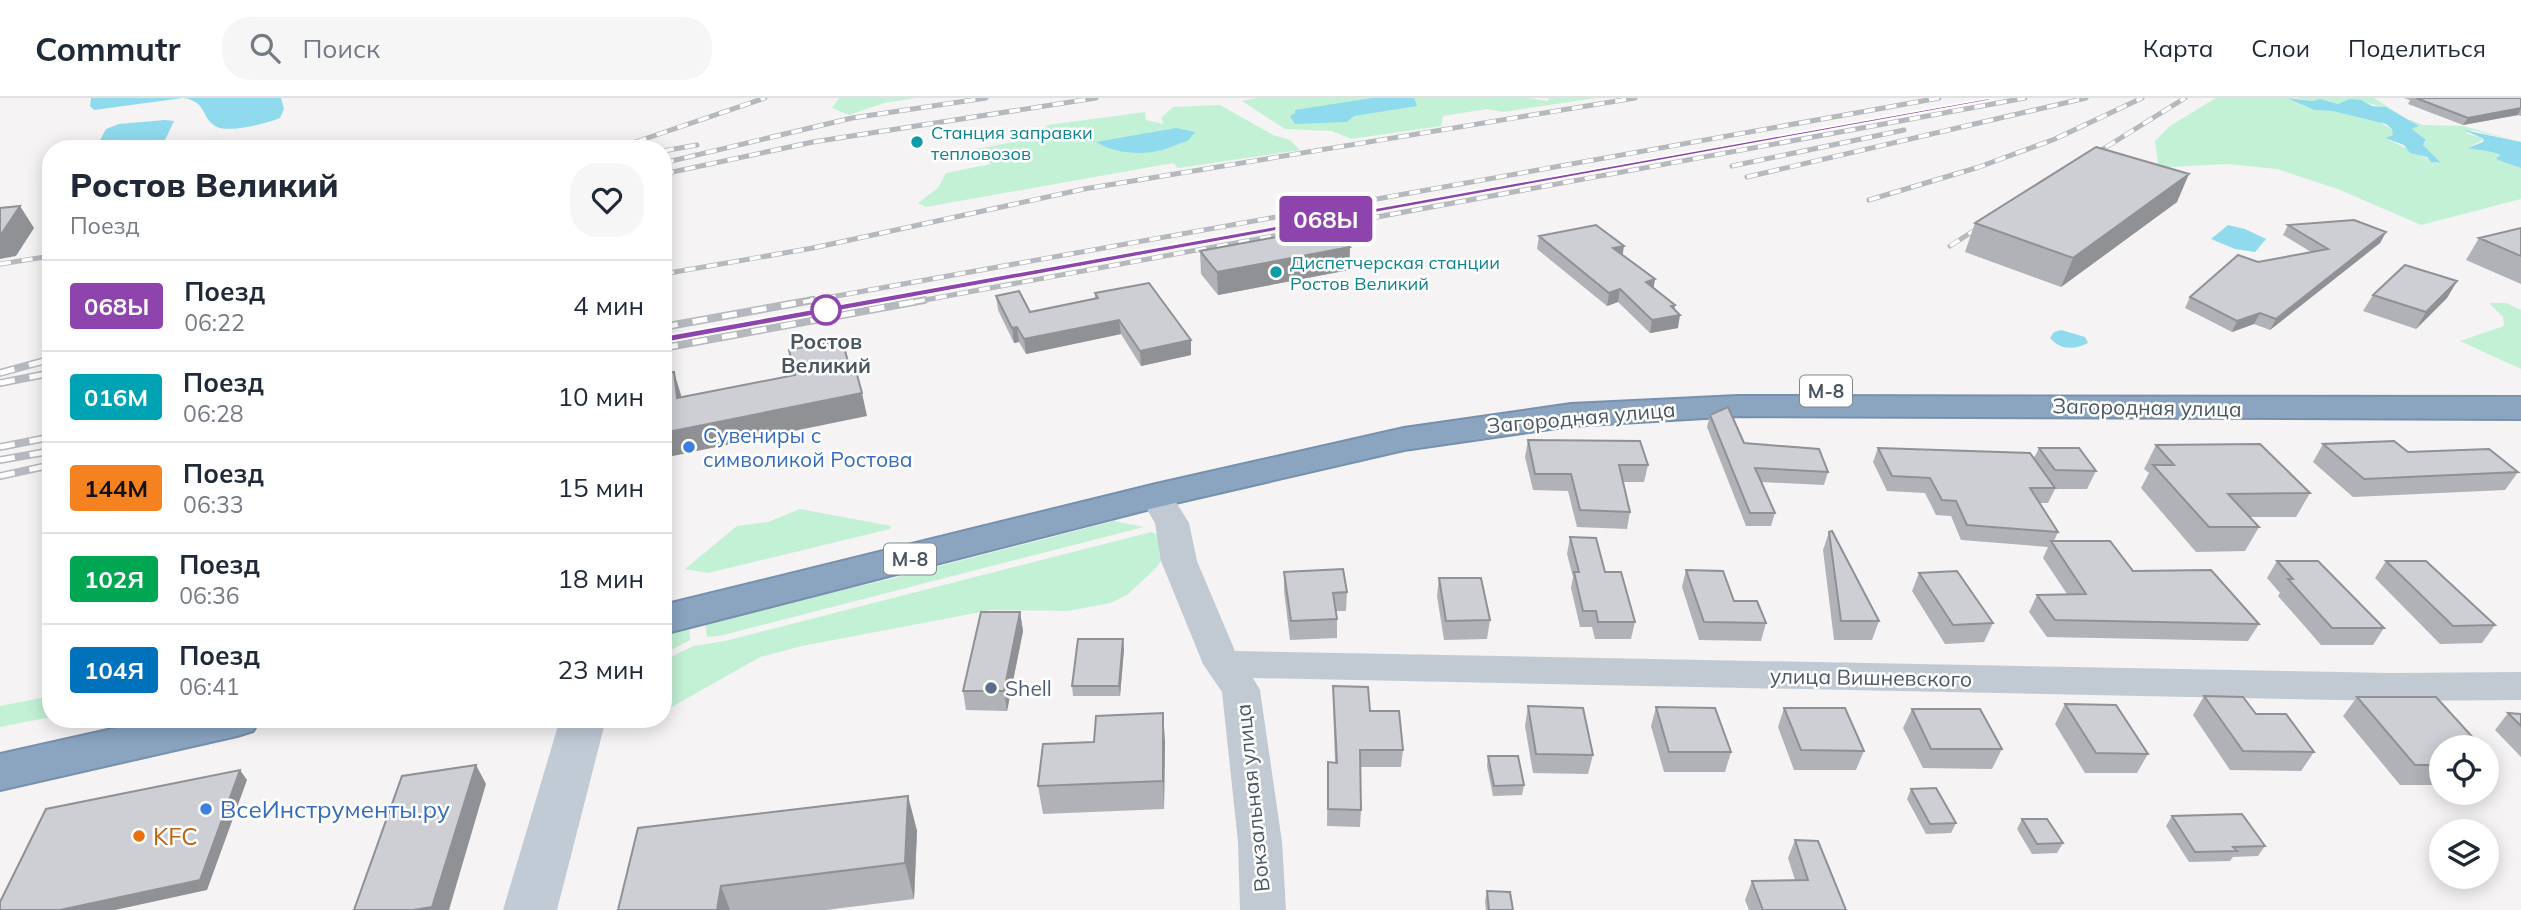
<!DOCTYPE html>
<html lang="ru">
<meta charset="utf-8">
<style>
:root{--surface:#fff;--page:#f6f6f7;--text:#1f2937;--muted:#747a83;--line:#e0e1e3}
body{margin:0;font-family:Mulish,sans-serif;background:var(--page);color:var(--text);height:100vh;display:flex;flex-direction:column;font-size:26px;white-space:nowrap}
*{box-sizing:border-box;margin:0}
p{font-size:23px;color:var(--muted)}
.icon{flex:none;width:38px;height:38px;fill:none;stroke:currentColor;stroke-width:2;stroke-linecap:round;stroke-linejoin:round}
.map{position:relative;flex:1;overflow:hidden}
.sheet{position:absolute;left:42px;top:42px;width:630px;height:588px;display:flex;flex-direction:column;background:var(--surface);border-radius:28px;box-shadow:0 4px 18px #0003}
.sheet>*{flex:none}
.badge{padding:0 14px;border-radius:5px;font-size:24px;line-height:46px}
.buttons{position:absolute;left:2429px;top:637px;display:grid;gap:14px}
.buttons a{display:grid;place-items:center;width:70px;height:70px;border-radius:50%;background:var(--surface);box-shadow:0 4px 18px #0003;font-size:35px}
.map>.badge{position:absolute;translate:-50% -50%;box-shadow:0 0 0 4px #fff}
.round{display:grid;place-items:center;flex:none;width:74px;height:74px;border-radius:28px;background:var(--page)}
.overview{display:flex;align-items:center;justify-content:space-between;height:119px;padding:0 28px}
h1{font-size:33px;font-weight:800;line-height:52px}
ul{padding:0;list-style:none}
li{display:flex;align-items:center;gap:21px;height:91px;padding:0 28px;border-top:2px solid var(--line)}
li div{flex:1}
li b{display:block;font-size:26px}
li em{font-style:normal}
li .badge{min-width:77px;font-weight:700;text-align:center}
header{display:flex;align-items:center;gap:42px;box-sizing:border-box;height:98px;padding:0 35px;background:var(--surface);border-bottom:2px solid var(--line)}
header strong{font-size:33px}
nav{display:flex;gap:38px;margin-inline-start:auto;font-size:24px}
.search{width:490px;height:63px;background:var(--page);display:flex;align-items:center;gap:18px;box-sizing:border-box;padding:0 24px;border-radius:28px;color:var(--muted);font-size:26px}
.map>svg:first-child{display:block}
</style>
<header>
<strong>Commutr</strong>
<div class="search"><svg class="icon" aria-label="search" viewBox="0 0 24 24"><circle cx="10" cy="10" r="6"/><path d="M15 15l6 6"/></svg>Поиск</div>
<nav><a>Карта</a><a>Слои</a><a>Поделиться</a></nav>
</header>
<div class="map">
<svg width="2521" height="812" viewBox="0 0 2521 812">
<rect width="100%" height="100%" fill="#f5f3f3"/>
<path fill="#c3f1d5" d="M 839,0 L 916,0 L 884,5 L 849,17 L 832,10 Z
M 1256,0 L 1528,0 L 1548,3 L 1549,0 L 1596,0 L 1503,14 L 1487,11 L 1443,18 L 1441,28 L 1351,41 L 1332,33 L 1285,31 L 1242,3 Z
M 2216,0 L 2287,0 L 2314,12 L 2332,13 L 2379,24 L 2393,32 L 2393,37 L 2385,40 L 2438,66 L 2441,64 L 2435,61 L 2423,47 L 2426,43 L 2412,31 L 2419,28 L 2388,10 L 2355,2 L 2338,6 L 2320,1 L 2313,3 L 2295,0 L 2374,0 L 2407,21 L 2424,27 L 2463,28 L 2521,44 L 2472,32 L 2466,35 L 2484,41 L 2468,50 C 2480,53 2489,52 2501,57 L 2496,60 L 2498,62 L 2521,70 L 2521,101 L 2421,127 L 2338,91 L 2277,71 L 2227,66 L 2167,69 L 2158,66 L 2155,43 L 2170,28 Z
M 1220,7 L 1273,37 L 1290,42 L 1300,52 L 1178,70 L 1173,65 L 926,109 L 918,105 L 938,90 L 946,75 L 991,66 L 975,51 L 1031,41 L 1048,27 L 1145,14 L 1146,22 L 1164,26 L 1161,20 L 1173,9 Z
M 2489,205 L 2506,205 L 2521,212 L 2521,271 L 2460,243 L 2504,228 L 2503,219 Z
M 800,411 L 891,428 L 890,431 L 708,475 L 685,471 L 737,428 L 768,424 Z
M 1114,423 L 1144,429 L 719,538 L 707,539 L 705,527 L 713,523 L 894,480 Z
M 1151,434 L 1157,436 L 1165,457 L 1157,469 L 1127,497 L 1110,505 L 1068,513 L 991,512 L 802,548 L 760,559 L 663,614 L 663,563 L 693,548 L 725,543 Z
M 689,527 L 690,542 L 663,556 L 663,536 Z
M 51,598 L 51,619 L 0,629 L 0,608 Z"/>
<path fill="#90daee" d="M 91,0 L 183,0 L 94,12 L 90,8 Z
M 184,0 L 281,0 L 284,11 L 280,20 C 268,25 227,36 215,28 C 200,18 208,5 184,0 Z
M 1372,0 L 1414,0 L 1417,8 L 1354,18 L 1347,24 L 1295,26 L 1290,18 L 1295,15 L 1295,12 Z
M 2287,0 L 2313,3 L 2320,1 L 2338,6 L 2350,1 L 2361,2 L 2372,8 L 2386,9 L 2419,28 L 2412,31 L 2426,42 L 2423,47 L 2441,65 L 2431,64 L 2427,59 L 2410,55 L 2404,47 L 2385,40 L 2393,37 L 2392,31 L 2386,26 L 2332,13 L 2314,12 Z
M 165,22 L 174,23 L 165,42 L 117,51 L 96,50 L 106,31 L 119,26 Z
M 1176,30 L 1195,34 L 1188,43 C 1178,45 1171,50 1162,52 C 1141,58 1114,55 1096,44 Z
M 2464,32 L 2521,44 L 2521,70 L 2498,62 L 2496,60 L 2501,57 C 2489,52 2480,53 2468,50 L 2483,44 L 2484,41 Z
M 2228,127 L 2245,131 L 2266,141 L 2255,154 L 2235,151 L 2211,141 Z
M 2061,232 L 2085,239 L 2088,245 C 2074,252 2060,252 2050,240 L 2054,234 Z"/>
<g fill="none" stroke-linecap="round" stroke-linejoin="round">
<defs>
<path id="highway" d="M 1738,298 L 2521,299 L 2521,321 L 1738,318 L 1571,328 L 1404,352 L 1158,409 L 663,536 L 663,507 L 1156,386 L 1404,330 L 1571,306 Z
M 157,621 L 260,621 L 253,633 L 237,638 L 0,692 L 0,656 Z"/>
</defs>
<use href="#highway" stroke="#7690ad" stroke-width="4"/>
<path fill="#c1cad2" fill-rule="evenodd" d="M 1156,388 L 1168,391 L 1189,425 L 1197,463 L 1235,553 L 2390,575 L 2521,574 L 2521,602 L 2390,603 L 1253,580 L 1260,592 L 1282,744 L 1286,812 L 1240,812 L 1238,744 L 1222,594 L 1203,566 L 1161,463 L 1155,425 L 1139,398 L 1144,391 Z"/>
<path fill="#c1cbd6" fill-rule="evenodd" d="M 560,621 L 606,621 L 557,812 L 503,812 Z"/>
<use href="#highway" fill="#8ba5c1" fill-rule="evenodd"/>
<defs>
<path id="rail-far1" d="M 615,51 L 765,0
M 663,53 L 697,47
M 2087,61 L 2185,0
M 663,65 L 852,20 L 986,0
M 1732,68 L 1904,32
M 663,76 L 813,44 L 1096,0
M 1747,79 L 2086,0
M 1869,102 L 1979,69 L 2055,41 L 2142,0
M 1950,148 L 1989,123
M 0,166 L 51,158
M 663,176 L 813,150 L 1084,91 L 1635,0
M 803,204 L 1939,0
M 914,204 L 2025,0"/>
<path id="rail" d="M 663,229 L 813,202
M 663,250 L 924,202
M 0,275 L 51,261
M 0,285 L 51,275
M 0,349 L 51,339
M 0,362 L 51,353
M 0,378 L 51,367"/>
</defs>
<use href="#rail-far1" stroke="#b5b8bd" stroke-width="5"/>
<use href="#rail" stroke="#b5b8bd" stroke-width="8"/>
<use href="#rail-far1" stroke="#fff" stroke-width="3.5" stroke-dasharray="11" stroke-linecap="butt"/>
<use href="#rail" stroke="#fff" stroke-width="5" stroke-dasharray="15" stroke-linecap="butt"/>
</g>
<path fill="#b0b2b7" d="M 2404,0 L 2521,0 L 2521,18 L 2518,17 L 2463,27 L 2408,6 L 2410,2 Z
M 2177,104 L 2061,189 L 1965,154 L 1975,125 Z
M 2288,127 L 2386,134 L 2380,145 L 2270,232 L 2254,226 L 2232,234 L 2185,210 L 2190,199 L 2258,164 L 2311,154 L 2283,137 Z
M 2521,130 L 2521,186 L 2466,162 L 2479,140 Z
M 1539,138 L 1622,157 L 1674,212 L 1678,230 L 1650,235 L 1618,204 L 1607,208 L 1537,151 Z
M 1350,149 L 1349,172 L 1218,197 L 1201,176 L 1200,153 Z
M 2457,183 L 2447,200 L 2416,231 L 2363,213 L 2373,197 Z
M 1095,195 L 1191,242 L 1191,257 L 1141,268 L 1121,236 L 1026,256 L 1019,244 L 1014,245 L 998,212 L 996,198 L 1030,214 L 1095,201 Z
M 1710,317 L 1744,345 L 1828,374 L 1824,387 L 1761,384 L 1775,415 L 1771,428 L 1746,428 L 1707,329 Z
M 1528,342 L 1648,367 L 1644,384 L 1623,384 L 1630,414 L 1627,431 L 1577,429 L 1568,393 L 1533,392 L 1525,359 Z
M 2323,346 L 2408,354 L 2518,374 L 2505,392 L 2353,399 L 2313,364 Z
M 2156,347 L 2310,395 L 2296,419 L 2250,419 L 2259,429 L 2245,453 L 2196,454 L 2141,390 L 2149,375 L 2144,371 Z
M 1878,350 L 2034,360 L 2039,350 L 2096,373 L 2087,391 L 2055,391 L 2048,405 L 2040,405 L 2058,434 L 2054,443 L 2133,473 L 2259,526 L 2248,543 L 2047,539 L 2029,514 L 2037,497 L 2067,496 L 2043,460 L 2048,449 L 1961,442 L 1951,418 L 1936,417 L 1925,395 L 1887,393 L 1873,364 Z
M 1829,434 L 1879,523 L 1872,542 L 1834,542 L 1823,452 Z
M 1570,439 L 1605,474 L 1635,524 L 1631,541 L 1595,541 L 1592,529 L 1580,529 L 1571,490 L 1573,479 L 1567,456 Z
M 2277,463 L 2384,530 L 2373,547 L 2321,547 L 2278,498 L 2280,495 L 2267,480 Z
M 2386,463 L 2495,527 L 2482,545 L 2440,546 L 2375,480 Z
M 1686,472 L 1734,503 L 1766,525 L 1761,543 L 1699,542 L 1682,489 Z
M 1284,474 L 1347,494 L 1346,513 L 1336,513 L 1337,521 L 1337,540 L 1290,542 L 1284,493 Z
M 1919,475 L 1993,525 L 1984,544 L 1945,546 L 1912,493 Z
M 1439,480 L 1490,522 L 1487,541 L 1444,542 L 1437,498 Z
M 1020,514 L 1023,533 L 1007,613 L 966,612 L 963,593 Z
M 1124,551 L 1120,598 L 1073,598 L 1072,588 Z
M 1333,588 L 1370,613 L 1403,652 L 1401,669 L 1360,669 L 1361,712 L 1360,729 L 1327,728 L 1328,664 L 1335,665 L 1333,605 Z
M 2204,598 L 2256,616 L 2314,654 L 2301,673 L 2230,672 L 2193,617 Z
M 2357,599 L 2476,643 L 2471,649 L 2441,649 L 2441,687 L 2400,687 L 2343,618 Z
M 2065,606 L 2148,656 L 2137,675 L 2085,675 L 2055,626 Z
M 1528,608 L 1593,657 L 1588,676 L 1533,675 L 1525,628 Z
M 1656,609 L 1731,654 L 1725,674 L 1664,674 L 1651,628 Z
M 1784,610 L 1864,653 L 1856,672 L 1794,672 L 1778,629 Z
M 1912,611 L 2002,651 L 1992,671 L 1923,670 L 1903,630 Z
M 2508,615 L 2521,616 L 2521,659 L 2495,632 Z
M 1165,643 L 1164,711 L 1043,716 L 1038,688 Z
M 1488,658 L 1524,687 L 1522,697 L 1493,698 L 1487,668 Z
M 1911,691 L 1956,725 L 1951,735 L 1926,736 L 1907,701 Z
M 908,698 L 917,733 L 914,801 L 826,812 L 618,812 Z
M 2172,718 L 2265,748 L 2258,758 L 2233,759 L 2230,763 L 2189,764 L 2166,728 Z
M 2022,721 L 2063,745 L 2057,755 L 2032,756 L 2017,731 Z
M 1795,742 L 1846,812 L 1749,812 L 1745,802 L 1752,783 L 1795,782 L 1788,760 Z
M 1487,793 L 1513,812 L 1486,812 L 1485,803 Z"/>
<path fill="#909195" d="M 2521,10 L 2518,17 L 2463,27 L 2468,20 Z
M 2189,76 L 2177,104 L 2061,189 L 2073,160 Z
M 20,108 L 34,130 L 16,158 L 0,161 L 0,136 Z
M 2386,134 L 2380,145 L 2270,232 L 2276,221 Z
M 1624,148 L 1622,161 L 1613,150 Z
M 1350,149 L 1349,172 L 1218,197 L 1217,174 Z
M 1655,181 L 1653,194 L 1646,184 Z
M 2457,183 L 2447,200 L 2416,231 L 2426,214 Z
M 1620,191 L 1618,204 L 1607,208 L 1609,195 Z
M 1675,207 L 1673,218 L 1680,217 L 1678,230 L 1650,235 L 1652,222 L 1671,208 Z
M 2260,215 L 2254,226 L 2232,234 L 2237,223 Z
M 1119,222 L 1121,236 L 1026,256 L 1024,241 Z
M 1017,229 L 1019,244 L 1014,245 L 1012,230 Z
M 1191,242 L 1191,257 L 1141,268 L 1140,253 Z
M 674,274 L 681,297 L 684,323 L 677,300 Z
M 862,295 L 867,318 L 663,360 L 663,335 Z
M 1020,514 L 1023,533 L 1007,613 L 1004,593 Z
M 1123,541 L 1124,551 L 1120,598 L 1119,588 Z
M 1163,615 L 1165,643 L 1164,711 L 1163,683 Z
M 476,667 L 486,686 L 449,812 L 413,812 Z
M 240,672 L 247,682 L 207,792 L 115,812 L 60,812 Z
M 908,698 L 917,733 L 914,801 L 905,765 Z
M 721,788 L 730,812 L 717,812 Z"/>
<path fill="#cdcfd5" stroke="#909195" stroke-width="2" d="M 2416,0 L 2521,0 L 2521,10 L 2468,20 Z
M 2096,49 L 2189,76 L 2073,160 L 1975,125 Z
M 20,108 L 2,135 L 0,136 L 0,110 Z
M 2354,122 L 2386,134 L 2276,221 L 2260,215 L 2237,223 L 2190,199 L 2238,157 L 2258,164 L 2328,151 L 2288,127 Z
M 1596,127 L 1624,148 L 1613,150 L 1655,181 L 1646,184 L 1675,207 L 1671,208 L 1680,217 L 1652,222 L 1620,191 L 1609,195 L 1539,138 Z
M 1331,129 L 1350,149 L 1217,174 L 1200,153 Z
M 2521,130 L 2521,158 L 2479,140 Z
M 2405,167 L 2457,183 L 2426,214 L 2373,197 Z
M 1149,185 L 1191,242 L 1140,253 L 1119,222 L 1024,241 L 1017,229 L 1012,230 L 996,198 L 1019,193 L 1030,214 L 1098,200 L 1095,195 Z
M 842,242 L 849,267 L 854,266 L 862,295 L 663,335 L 663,276 L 674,274 L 677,300 L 795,277 L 789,252 Z
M 1728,309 L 1744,345 L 1819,351 L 1828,374 L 1755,370 L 1775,415 L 1750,415 L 1710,317 Z
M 1528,342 L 1640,343 L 1648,367 L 1619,367 L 1630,414 L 1580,412 L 1571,376 L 1535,376 Z
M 2394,343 L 2408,354 L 2489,351 L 2518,374 L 2364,381 L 2323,346 Z
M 2260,346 L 2310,395 L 2228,396 L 2259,429 L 2209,429 L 2153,367 L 2174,367 L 2156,347 Z
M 1878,350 L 2030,355 L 2055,390 L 2030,390 L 2058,434 L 1967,427 L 1956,403 L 1942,402 L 1930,380 L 1892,378 Z
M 2039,350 L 2079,350 L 2096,373 L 2055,372 Z
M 1832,433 L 1879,523 L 1841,523 L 1829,434 Z
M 1570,439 L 1596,440 L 1605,474 L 1621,474 L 1635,524 L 1598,524 L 1596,513 L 1583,513 L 1574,474 L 1579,474 Z
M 2051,443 L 2110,443 L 2133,473 L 2211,472 L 2259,526 L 2055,522 L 2037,497 L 2086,496 Z
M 2277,463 L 2318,463 L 2384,530 L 2332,530 L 2288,481 L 2293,481 Z
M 2386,463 L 2426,463 L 2495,527 L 2453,528 Z
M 1343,471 L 1347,494 L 1333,495 L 1337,521 L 1291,523 L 1284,474 Z
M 1686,472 L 1723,473 L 1734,503 L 1757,503 L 1766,525 L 1704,524 Z
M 1957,473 L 1993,525 L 1953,527 L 1919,475 Z
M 1439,480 L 1481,480 L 1490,522 L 1446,523 Z
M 981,514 L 1020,514 L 1004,593 L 963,593 Z
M 1078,541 L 1123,541 L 1119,588 L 1072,588 Z
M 1333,588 L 1368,589 L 1370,613 L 1399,613 L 1403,652 L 1360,652 L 1361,712 L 1328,711 L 1328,664 L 1337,665 Z
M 2204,598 L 2243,599 L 2256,616 L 2286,616 L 2314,654 L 2243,653 Z
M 2357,599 L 2436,599 L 2476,643 L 2458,643 L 2463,649 L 2441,649 L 2441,667 L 2415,667 Z
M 2065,606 L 2116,607 L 2148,656 L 2096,655 Z
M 1528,608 L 1583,610 L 1593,657 L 1536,656 Z
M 1656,609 L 1715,610 L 1731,654 L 1669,654 Z
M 1784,610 L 1845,610 L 1864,653 L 1801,652 Z
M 1912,611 L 1980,611 L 2002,651 L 1931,651 Z
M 1163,615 L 1163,683 L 1038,688 L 1043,646 L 1094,644 L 1096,618 Z
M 2508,615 L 2521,616 L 2521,628 Z
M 1488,658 L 1518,658 L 1524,687 L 1494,688 Z
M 476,667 L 432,809 L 413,812 L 354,812 L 402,678 Z
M 240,672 L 200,782 L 60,812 L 0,812 L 0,804 L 46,711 Z
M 1936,690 L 1956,725 L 1930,726 L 1911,691 Z
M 908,698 L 905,765 L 721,788 L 717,812 L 618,812 L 638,730 Z
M 2242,716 L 2265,748 L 2233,749 L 2237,753 L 2195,754 L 2172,718 Z
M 2022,721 L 2047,721 L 2063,745 L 2037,746 Z
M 1795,742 L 1818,743 L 1846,812 L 1763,812 L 1752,783 L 1808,782 Z
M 1487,793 L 1510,794 L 1513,812 L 1489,812 Z"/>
<path fill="#8e44ad" stroke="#fff" stroke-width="2" d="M 1989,0 L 1992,2 L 663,245 L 657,241 L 663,238 Z"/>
<g fill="#0f9aa8" stroke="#fff" stroke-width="2.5">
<circle cx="917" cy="44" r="7"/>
<circle cx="1276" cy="174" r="7"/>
</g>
<circle fill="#fff" stroke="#8e44ad" stroke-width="3.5" cx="826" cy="212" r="14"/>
<g fill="#3f7fe0" stroke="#fff" stroke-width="2.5">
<circle cx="689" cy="349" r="7"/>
<circle cx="206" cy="711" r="7"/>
</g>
<circle fill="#5c6f8a" stroke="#fff" stroke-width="2.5" cx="991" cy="590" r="7"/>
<circle fill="#e8710a" stroke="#fff" stroke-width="2.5" cx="139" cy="738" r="7"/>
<g text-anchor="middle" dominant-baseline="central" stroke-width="5" stroke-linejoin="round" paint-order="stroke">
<g font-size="18" fill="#0d838f" stroke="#fff" text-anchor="start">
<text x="931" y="34">Станция заправки<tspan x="931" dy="21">тепловозов</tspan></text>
<text x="1290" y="164">Диспетчерская станции<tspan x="1290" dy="21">Ростов Великий</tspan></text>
</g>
<g fill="#fff" stroke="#808990" stroke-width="2">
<rect x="1800" y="277.5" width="52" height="31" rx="5"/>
<rect x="884" y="445.5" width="52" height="31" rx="5"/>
</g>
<g font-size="19" font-weight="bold" fill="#4a5661">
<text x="1826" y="293">М-8</text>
<text x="910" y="461">М-8</text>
</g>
<g font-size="21" font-weight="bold" fill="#4a5661" stroke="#fff">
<text x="826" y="243">Ростов<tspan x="826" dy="24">Великий</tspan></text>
</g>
<g font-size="21" fill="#4a5661" stroke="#fff">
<text transform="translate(2147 309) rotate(1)">Загородная улица</text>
<text transform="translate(1581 319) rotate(-5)">Загородная улица</text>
<text transform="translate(1871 579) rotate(1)">улица Вишневского</text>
<text transform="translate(1252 700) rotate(-96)">Вокзальная улица</text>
</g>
<g font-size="21" fill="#366cbe" stroke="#fff" text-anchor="start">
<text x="703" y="337">Сувениры с<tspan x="703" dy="24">символикой Ростова</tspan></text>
</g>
<g font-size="21" fill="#4e5e75" stroke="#fff" text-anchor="start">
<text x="1005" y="590">Shell</text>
</g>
<g font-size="24" fill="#366cbe" stroke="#fff" text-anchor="start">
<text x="220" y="711">ВсеИнструменты.ру</text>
</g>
<g font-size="24" fill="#c56008" stroke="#fff" text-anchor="start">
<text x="153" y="738">KFC</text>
</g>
</g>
</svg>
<div class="buttons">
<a><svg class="icon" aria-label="locate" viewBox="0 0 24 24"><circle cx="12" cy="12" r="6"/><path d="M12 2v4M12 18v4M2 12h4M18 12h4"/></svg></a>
<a><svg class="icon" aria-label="layers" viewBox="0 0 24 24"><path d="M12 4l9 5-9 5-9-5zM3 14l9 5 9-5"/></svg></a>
</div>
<b class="badge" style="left:1326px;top:121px;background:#8e44ad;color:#fff">068Ы</b>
<section class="sheet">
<div class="overview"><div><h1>Ростов Великий</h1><p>Поезд</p></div><a class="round"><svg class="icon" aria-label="heart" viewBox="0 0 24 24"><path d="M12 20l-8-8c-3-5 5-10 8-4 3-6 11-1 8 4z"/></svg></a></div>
<ul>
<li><span class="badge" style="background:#8e44ad;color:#fff">068Ы</span><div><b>Поезд</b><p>06:22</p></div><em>4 мин</em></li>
<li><span class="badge" style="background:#00a3b4;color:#fff">016М</span><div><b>Поезд</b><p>06:28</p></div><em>10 мин</em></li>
<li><span class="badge" style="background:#f58220;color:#111">144М</span><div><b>Поезд</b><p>06:33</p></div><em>15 мин</em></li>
<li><span class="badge" style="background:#00a651;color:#fff">102Я</span><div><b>Поезд</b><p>06:36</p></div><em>18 мин</em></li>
<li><span class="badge" style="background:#0072bc;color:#fff">104Я</span><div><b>Поезд</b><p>06:41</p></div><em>23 мин</em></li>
</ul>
</section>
</div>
